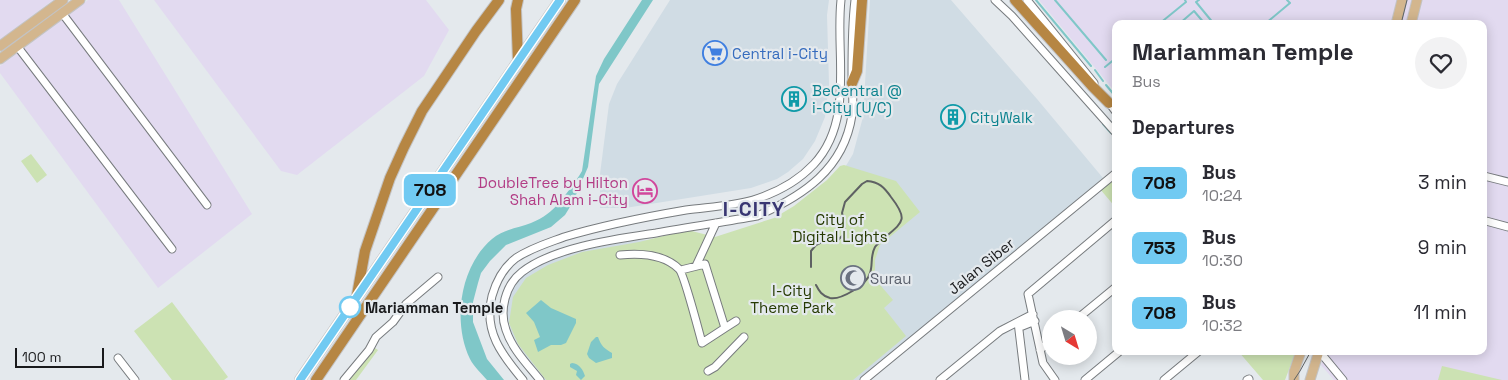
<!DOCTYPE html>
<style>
:root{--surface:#fff;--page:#f2f2f3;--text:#2b2b33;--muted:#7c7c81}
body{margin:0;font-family:"Space Grotesk",sans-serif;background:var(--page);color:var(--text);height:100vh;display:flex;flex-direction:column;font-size:19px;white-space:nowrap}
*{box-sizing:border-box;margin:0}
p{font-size:16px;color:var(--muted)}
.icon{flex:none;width:28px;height:28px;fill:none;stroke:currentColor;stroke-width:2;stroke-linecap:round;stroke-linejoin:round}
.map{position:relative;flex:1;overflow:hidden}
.side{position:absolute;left:1112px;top:20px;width:375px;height:335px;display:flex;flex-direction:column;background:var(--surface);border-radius:10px;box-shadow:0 2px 12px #0003}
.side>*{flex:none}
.badge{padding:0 10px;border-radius:8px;font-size:18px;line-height:32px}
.needle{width:32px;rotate:142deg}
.buttons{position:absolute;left:1042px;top:310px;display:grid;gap:10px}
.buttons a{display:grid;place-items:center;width:55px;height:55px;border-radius:50%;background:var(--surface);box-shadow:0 2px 12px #0003;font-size:25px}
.scale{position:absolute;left:15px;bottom:12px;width:89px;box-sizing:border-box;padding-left:5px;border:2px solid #191a1c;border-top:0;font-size:14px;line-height:18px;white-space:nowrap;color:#191a1c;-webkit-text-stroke:4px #e4e9ed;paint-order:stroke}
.map>.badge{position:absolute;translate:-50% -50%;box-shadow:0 0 0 2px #fff}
h2{padding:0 20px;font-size:19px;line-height:45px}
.round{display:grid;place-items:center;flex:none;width:52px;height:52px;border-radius:26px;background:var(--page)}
.summary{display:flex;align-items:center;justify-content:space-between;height:85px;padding:0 20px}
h1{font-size:24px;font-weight:700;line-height:38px}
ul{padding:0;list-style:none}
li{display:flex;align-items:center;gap:15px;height:65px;padding:0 20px}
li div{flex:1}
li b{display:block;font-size:19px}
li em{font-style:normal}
li .badge{min-width:55px;font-weight:700;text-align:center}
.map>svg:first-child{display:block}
</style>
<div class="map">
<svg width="1508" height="380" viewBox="0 0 1508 380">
<rect width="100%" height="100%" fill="#e4e9ed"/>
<path fill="#d0dce4" d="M 670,0 L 829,0 L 827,15 L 829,84 L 825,117 L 815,141 L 803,159 L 788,172 L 777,179 L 751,188 L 625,208 L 600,208 L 600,174 L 609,104 L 617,84 Z
M 870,0 L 951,0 L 1037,99 L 1103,178 L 860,380 L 544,380 L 516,344 L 509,330 L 507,318 L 508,300 L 514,285 L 522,276 L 542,263 L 568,254 L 593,248 L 637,240 L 691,241 L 709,246 L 773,226 L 841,174 L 853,154 L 863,117 Z"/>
<path fill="#e2daf0" d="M 0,0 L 53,0 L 0,40 Z
M 88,0 L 119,0 L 252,214 L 158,288 L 0,73 L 0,66 Z
M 154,0 L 426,0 L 449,30 L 424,76 L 297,175 L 281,171 Z
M 1039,0 L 1508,0 L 1508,380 L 1334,380 L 1321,365 L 1325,351 L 1484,351 L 1484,24 L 1116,24 L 1116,93 Z"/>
<path fill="#cce2b3" d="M 31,154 L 47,175 L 37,183 L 21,161 Z
M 844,165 L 896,181 L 920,212 L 880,245 L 875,260 L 875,279 L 893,300 L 884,308 L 906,336 L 853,380 L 546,380 L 518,344 L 509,323 L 513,297 L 526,278 L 548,265 L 582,252 L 639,242 L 688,230 L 715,237 L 774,218 L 794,206 L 827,180 L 840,166 Z
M 1116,175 L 1116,208 L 1100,189 Z
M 172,302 L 228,377 L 224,380 L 172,380 L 134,331 Z
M 375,348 L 378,350 L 356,380 L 347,380 L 354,369 Z
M 1238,351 L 1296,351 L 1285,380 L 1263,380 Z
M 1442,366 L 1502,380 L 1438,380 Z"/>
<path fill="#7fc7c8" d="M 642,0 L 653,0 L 599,84 L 588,167 L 573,202 L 565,215 L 551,227 L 506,245 L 490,261 L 481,273 L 478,283 L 473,302 L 473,322 L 487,359 L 504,380 L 487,380 C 482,374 474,367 470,359 C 452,322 460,266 492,239 C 504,229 518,228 531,223 C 556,213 564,196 579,176 L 582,171 L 596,76 L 604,59 Z
M 541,300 L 551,308 L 576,319 L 576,323 L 566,343 L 561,345 L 551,345 L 538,352 L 534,340 L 540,337 L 534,322 L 526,313 Z
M 596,337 L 598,337 C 601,346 605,349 612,353 L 612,358 L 596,363 L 589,358 L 587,354 L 591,342 Z
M 572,363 C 580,364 583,370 585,376 L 581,380 L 576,375 L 577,371 L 570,367 L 570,364 Z"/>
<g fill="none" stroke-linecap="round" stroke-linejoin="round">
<path stroke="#7fc7c8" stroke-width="2" d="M 1036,0 L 1091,66
M 1055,0 L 1106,60
M 1199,0 L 1196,2 L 1214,24
M 1159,24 L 1186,2 L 1185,0
M 1179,24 L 1194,11 L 1205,24
M 1265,24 L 1290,3 L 1287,0
M 1105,67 L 1116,58
M 1095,70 L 1103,81
M 1106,85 L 1116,97
M 1103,124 L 1111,133
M 1114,138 L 1116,141"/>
<defs>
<path id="minor" d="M 995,0 L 1012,16 L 1116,133
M 1027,0 L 1094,83
M 62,13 L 207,205
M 17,46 L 172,249
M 1107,100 L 1116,112
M 1484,176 L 1508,182
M 1486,221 L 1508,227
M 620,255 C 640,253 664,254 679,269 C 684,274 699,332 702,343 L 725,328
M 696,266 L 716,223
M 681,270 L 705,264 L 725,328 L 736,321
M 1077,319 L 1116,287
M 1018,322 L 1025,380
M 1020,327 L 1035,321
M 1040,350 L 1051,340
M 1319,351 L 1343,380
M 118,358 L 135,380
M 708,371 L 715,367 L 744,337
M 344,380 L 369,350 L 376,337 L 393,322 L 406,304 L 438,277
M 523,380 C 502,355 483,331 492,296 C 496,282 504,267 516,258 C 531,248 548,243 564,237 C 604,225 645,217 686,210 C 708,207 732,206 753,200 C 776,193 798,181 814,164 C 855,120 835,54 841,0
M 540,380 C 528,365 512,349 506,330 C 499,311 505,285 522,272 C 554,247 616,239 656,233 C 689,227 723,222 757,216 C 803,196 844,169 852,115 C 854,102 852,87 852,73 C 852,49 852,24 855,0
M 864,380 L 1116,173
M 940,380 L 1000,331 L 1033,314
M 1055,380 L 1043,363 L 1028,294 L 1116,220
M 1085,380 L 1120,351
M 1164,380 L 1199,351
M 1247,380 L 1249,379"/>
<path id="major" d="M 1396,24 L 1402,0
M 1411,24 L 1417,0
M 0,46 L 63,0
M 0,59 L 80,0
M 1294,380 L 1294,372 L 1301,351
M 1310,380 L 1319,351"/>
<path id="highway" d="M 518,0 L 516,9 L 518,61
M 1015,0 L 1092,86 L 1109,103
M 852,83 L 857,71 L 862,0
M 357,295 L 365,251 L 390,178 L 404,147 L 422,111 L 476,31 L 499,0
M 300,380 L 560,0
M 316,380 L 575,0"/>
</defs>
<use href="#minor" stroke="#777b7e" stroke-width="9"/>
<use href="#major" stroke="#c3c3c4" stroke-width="11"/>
<use href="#highway" stroke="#c3c3c4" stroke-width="12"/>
<use href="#minor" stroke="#fff" stroke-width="7"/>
<use href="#major" stroke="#d3b68e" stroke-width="9"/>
<use href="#highway" stroke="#b68643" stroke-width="10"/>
<path stroke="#5e6163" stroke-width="1" d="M 1401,24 L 1407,0
M 1294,380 L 1300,371 L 1311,351"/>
<path stroke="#5e6163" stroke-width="2" d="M 811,267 L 811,251 L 816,245 L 822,242 L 838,240 L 844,234 L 845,223 L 842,213 L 845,202 L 862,184 L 867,181 C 879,182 884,187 891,197 C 909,220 903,222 883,239 C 881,242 877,244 875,247 C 870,256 873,265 870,273 C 867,285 841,300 830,298 C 822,296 819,291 816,285"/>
</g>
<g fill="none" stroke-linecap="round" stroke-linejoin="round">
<defs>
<path id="line" d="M 300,380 L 560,0"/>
</defs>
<use href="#line" stroke="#fff" stroke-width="11"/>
<use href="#line" stroke="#71caf2" stroke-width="8"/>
</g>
<defs>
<symbol id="supermarket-ring" viewBox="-11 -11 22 22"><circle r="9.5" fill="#e4e9ed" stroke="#3f7fe0" stroke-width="1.5"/><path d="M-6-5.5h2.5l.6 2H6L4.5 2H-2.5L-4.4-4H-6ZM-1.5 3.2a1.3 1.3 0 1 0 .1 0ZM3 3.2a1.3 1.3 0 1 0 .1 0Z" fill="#3f7fe0"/></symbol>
<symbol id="building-ring" viewBox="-11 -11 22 22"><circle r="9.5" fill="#e4e9ed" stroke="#0f9aa8" stroke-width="1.5"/><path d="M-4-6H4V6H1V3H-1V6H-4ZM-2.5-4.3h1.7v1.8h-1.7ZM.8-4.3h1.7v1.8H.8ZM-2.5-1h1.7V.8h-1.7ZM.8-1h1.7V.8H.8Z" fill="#0f9aa8"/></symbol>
<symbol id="hotel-ring" viewBox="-11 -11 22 22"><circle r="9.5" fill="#e4e9ed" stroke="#d1479c" stroke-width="1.5"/><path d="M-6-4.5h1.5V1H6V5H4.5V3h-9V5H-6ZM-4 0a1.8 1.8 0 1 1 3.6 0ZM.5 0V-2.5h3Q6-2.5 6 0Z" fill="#d1479c"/></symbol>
<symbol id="mosque-ring" viewBox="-11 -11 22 22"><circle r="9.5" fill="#e4e9ed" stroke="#6b7280" stroke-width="1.5"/><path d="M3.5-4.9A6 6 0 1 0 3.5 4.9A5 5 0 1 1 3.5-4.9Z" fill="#6b7280"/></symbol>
</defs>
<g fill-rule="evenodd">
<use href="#supermarket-ring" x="701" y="39" width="28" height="28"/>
<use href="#building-ring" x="780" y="85" width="28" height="28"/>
<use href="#building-ring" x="939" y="103" width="28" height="28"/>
<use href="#hotel-ring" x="631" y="177" width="28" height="28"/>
<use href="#mosque-ring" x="839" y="264" width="28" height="28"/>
</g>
<circle fill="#fff" stroke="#71caf2" stroke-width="2.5" cx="350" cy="307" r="10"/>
<g text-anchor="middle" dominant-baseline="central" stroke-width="4.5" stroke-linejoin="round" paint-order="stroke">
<g font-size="15" fill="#366cbe" stroke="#e4e9ed" text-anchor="start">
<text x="732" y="53">Central i-City</text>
</g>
<g font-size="15" fill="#0d838f" stroke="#e4e9ed" text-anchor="start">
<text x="812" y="90">BeCentral @<tspan x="812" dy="17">i-City (U/C)</tspan></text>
<text x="970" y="117">CityWalk</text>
</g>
<g font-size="15" fill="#b23c85" stroke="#e4e9ed" text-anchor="end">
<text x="628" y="182">DoubleTree by Hilton<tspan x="628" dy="17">Shah Alam i-City</tspan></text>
</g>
<g font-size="15" fill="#263a02" stroke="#e4e9ed">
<text x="840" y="219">City of<tspan x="840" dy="17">Digital Lights</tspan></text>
<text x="792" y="290">I-City<tspan x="792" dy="17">Theme Park</tspan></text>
</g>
<g font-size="15" fill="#191a1c" stroke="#e4e9ed">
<text transform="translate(981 266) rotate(-39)">Jalan Siber</text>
</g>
<g font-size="15" fill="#5b616d" stroke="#e4e9ed" text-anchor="start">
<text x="870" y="278">Surau</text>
</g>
<g font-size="15" font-weight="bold" fill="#191a1c" stroke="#e4e9ed" text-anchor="start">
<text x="365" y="307">Mariamman Temple</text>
</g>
<g font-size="20" font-weight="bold" letter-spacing="1" fill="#393773" stroke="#e4e9ed">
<text x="754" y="209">I-CITY</text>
</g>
</g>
</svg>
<div class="buttons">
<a><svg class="needle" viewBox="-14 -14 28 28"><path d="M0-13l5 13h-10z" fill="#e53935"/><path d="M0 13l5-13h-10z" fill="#7c7c81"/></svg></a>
</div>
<div class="scale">100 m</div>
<b class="badge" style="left:430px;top:190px;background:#71caf2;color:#111">708</b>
<section class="side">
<div class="summary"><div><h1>Mariamman Temple</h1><p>Bus</p></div><a class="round"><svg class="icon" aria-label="heart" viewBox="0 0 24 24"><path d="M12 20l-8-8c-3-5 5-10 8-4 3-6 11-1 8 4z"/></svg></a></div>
<h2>Departures</h2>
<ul>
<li><span class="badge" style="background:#71caf2;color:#111">708</span><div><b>Bus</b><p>10:24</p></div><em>3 min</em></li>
<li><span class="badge" style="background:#71caf2;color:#111">753</span><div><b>Bus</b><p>10:30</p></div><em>9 min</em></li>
<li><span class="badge" style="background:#71caf2;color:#111">708</span><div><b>Bus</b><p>10:32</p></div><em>11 min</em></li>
</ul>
</section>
</div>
